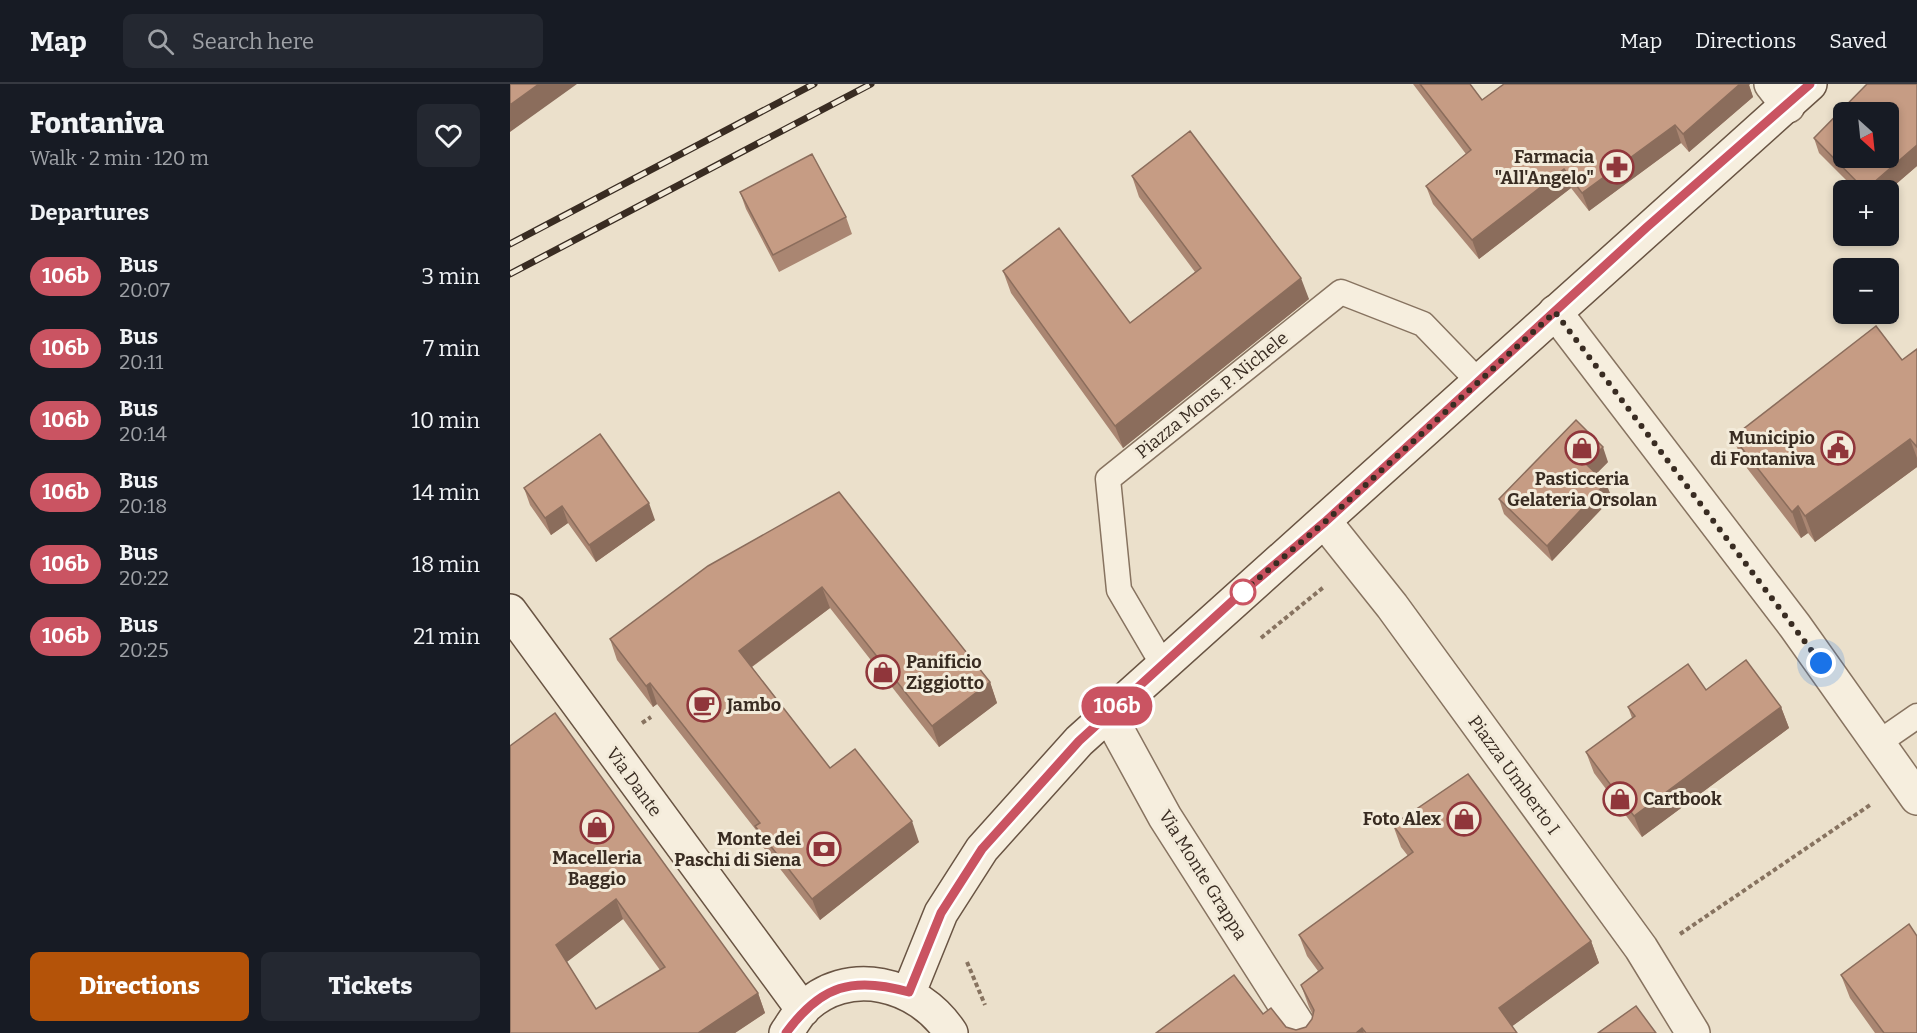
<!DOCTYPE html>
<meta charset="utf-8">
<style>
:root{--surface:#171b24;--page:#242831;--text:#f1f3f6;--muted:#9ea1a6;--line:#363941;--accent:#b45309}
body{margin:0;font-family:Bitter,serif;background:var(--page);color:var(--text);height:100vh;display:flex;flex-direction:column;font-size:22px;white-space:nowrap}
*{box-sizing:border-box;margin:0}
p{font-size:20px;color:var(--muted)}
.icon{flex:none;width:33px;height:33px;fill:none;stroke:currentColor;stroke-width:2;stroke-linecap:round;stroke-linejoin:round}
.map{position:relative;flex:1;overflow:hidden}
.drawer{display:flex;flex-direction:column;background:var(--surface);width:510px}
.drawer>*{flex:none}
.badge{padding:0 12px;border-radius:20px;font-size:21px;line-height:39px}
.needle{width:39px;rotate:153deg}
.buttons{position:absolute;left:1323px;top:18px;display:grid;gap:12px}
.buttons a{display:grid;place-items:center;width:66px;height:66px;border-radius:9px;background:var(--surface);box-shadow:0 3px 9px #0003;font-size:30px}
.you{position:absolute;width:30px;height:30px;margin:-15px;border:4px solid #fff;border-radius:50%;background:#1a73e8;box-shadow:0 0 0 9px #1a73e833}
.map>.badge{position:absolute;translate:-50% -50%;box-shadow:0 0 0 3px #fff}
h2{padding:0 30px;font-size:22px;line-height:54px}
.round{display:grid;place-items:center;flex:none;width:63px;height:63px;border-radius:9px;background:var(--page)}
.summary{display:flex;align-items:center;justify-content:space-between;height:102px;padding:0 30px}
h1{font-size:28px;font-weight:800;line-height:45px}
.button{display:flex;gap:12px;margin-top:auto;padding:12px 30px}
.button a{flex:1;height:69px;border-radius:9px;background:var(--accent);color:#fff;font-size:24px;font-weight:800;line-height:69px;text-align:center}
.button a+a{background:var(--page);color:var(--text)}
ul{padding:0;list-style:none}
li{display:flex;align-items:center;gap:18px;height:72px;padding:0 30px}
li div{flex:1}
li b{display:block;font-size:22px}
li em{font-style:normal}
li .badge{min-width:66px;font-weight:700;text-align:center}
header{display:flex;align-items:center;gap:36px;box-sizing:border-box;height:84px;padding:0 30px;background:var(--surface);border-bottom:2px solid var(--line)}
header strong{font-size:28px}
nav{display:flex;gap:33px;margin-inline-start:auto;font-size:21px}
.search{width:420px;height:54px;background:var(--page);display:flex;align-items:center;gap:15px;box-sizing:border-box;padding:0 21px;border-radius:9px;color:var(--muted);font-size:22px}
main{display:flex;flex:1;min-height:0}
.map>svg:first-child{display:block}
</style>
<header>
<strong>Map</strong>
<div class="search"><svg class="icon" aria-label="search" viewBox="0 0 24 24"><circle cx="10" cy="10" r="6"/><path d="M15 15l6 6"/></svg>Search here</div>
<nav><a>Map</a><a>Directions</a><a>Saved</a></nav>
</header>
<main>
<section class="drawer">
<div class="summary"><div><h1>Fontaniva</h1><p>Walk · 2 min · 120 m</p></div><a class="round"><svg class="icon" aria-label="heart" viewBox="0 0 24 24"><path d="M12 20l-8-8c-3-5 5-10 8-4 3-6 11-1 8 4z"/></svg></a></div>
<h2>Departures</h2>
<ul>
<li><span class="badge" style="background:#ca5462;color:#fff">106b</span><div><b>Bus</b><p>20:07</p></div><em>3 min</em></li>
<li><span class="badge" style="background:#ca5462;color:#fff">106b</span><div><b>Bus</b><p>20:11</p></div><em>7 min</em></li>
<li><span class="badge" style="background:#ca5462;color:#fff">106b</span><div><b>Bus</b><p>20:14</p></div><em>10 min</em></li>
<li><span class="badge" style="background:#ca5462;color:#fff">106b</span><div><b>Bus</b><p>20:18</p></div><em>14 min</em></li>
<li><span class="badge" style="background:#ca5462;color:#fff">106b</span><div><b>Bus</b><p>20:22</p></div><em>18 min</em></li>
<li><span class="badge" style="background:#ca5462;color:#fff">106b</span><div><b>Bus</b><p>20:25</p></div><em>21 min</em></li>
</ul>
<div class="button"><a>Directions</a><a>Tickets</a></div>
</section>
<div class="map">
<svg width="1407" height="949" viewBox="0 0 1407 949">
<rect width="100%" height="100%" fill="#ebe0cb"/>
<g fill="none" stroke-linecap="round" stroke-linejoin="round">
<defs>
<path id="service" d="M 653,581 L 609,506 L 598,395 L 831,208 L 913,240 L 968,297
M 1368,659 L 1407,632"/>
<path id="minor" d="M 1261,0 L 1278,22
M 1045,228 L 1285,542 L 1407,714
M 815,438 L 882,522 L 1131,864 L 1183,949
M 598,629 L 655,733 L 793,949"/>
<path id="secondary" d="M 0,527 L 293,926
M 399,908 L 431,829 L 472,765 L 569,657 L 1300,0
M 276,949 C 281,942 286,933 292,926 C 337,880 409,899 441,949"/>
</defs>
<use href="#service" stroke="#877360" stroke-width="27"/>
<use href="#minor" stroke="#877360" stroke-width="36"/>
<use href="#secondary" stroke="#695443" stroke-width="36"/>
<path stroke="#877360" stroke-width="4" stroke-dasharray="4.5 3" stroke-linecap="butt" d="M 751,554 L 815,502
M 132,639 L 141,633
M 1170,850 L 1360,721
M 457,878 L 475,921"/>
<use href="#service" stroke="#f6eede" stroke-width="24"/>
<use href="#minor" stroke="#f6eede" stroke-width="33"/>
<use href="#secondary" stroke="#f6eede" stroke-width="33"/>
<defs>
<path id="rail" d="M 0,160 L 304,0
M 0,190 L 361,0"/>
</defs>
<use href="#rail" stroke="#392c22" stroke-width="7"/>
<use href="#rail" stroke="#f3ebda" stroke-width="4.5" stroke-dasharray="14" stroke-linecap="butt"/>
</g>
<path fill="#aa8672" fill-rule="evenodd" d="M 903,0 L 960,0 L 972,16 L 994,0 L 1240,0 L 1239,1 L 1243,13 L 1179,68 L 1171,59 L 1079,127 L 1061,104 L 969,175 L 923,120 L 916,102 L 956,70 Z
M 1407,0 L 1407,82 L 1378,107 L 1346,106 L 1309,69 L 1304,54 Z
M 622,92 L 799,215 L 613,364 L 501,209 L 493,187 L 620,239 L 685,188 L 629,113 Z
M 230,108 L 336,133 L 342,150 L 269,188 L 236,125 Z
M 1407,265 L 1407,383 L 1305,458 L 1298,449 L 1291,454 L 1233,379 L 1223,353 L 1392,276 Z
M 1098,378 L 1086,390 L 1102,414 L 1042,477 L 994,430 L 989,415 Z
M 14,404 L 145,436 L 86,478 L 58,439 L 41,451 L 20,421 Z
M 329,408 L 480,598 L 487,619 L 429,663 L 320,524 L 242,583 L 320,684 L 409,758 L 310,836 L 253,763 L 246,746 L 147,620 L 143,623 L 107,576 L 100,555 Z
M 1196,606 L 1271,623 L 1279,644 L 1132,753 L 1084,689 L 1076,668 L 1122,634 L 1118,623 Z
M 0,662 L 248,909 L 255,929 L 225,949 L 0,949 ZM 113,835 L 150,886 L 86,925 L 56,878 Z
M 883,741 L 1081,857 L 1089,879 L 1002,942 L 1007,949 L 646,949 L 753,930 L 776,943 L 786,946 L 796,943 L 802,935 L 803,931 L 799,923 L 791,901 L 808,887 L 797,872 L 789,851 L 898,772 L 891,763 Z
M 1331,891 L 1407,949 L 1365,949 L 1340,914 Z"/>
<path fill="#8b6d5c" d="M 29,0 L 67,0 L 0,48 L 0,21 Z
M 1230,0 L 1240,0 L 1239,1 L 1243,13 L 1179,68 L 1173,50 Z
M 1165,41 L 1171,59 L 1079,127 L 1072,109 Z
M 1407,61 L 1407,82 L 1378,107 L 1356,106 Z
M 1054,85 L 1061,104 L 969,175 L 962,156 Z
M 791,194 L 799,215 L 613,364 L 605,342 Z
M 1400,355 L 1407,374 L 1407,383 L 1305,458 L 1295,432 Z
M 1093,363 L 1098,378 L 1081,395 L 1076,380 Z
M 1096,399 L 1102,414 L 1042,477 L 1037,462 Z
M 139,419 L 145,436 L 86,478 L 79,461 Z
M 52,422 L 58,439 L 41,451 L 35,434 Z
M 1288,422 L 1298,449 L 1291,454 L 1282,428 Z
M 312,503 L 320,524 L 236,587 L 229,567 Z
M 480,598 L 487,619 L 429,663 L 422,642 Z
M 140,599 L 147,620 L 143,623 L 136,602 Z
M 1271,623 L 1279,644 L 1132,753 L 1124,732 Z
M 402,737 L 409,758 L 310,836 L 302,815 Z
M 106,815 L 113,835 L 53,881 L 46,861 Z
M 1081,857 L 1089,879 L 997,946 L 989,924 Z
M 248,909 L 255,929 L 225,949 L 188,949 Z
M 852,944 L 854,949 L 846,949 Z"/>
<path fill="#c69c84" stroke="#8b6d5c" stroke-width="1.5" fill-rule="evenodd" d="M 0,0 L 29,0 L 0,21 Z
M 910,0 L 960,0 L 972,16 L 994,0 L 1230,0 L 1173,50 L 1165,41 L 1072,109 L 1054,85 L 962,156 L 916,102 L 961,66 Z
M 1357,0 L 1407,0 L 1407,61 L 1355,106 L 1304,54 ZM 1334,28 L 1378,28 L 1378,74 L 1334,74 Z
M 680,47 L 791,194 L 605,342 L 493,187 L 549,144 L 620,239 L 691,184 L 622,92 Z
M 302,70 L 336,133 L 263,171 L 230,108 Z
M 1366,242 L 1392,276 L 1407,265 L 1407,363 L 1400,355 L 1295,432 L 1288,422 L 1282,428 L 1223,353 Z
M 1066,336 L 1093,363 L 1076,380 L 1096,399 L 1037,462 L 989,415 Z
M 90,350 L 139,419 L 79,461 L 52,422 L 35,434 L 14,404 Z
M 329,408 L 480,598 L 422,642 L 312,503 L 229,567 L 320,684 L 345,665 L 402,737 L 302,815 L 245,742 L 250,739 L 140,599 L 136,602 L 100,555 L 198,482 Z
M 1236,576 L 1271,623 L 1124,732 L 1076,668 L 1125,632 L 1118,623 L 1178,580 L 1196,606 Z
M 45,629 L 248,909 L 188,949 L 0,949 L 0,662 ZM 106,815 L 155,883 L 86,925 L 46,861 Z
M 958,690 L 1081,857 L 989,924 L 1007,949 L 856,949 L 852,944 L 846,949 L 646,949 L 724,891 L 753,930 L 761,924 L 776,943 L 786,946 L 796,943 L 802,935 L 804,926 L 791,901 L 813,884 L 789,851 L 903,768 L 883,741 Z
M 1399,840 L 1407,852 L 1407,949 L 1374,949 L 1331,891 Z
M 1126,922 L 1146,949 L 1088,949 Z"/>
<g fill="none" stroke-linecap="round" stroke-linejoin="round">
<defs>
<path id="line" d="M 276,949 C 311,901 343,892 399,908 L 431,829 L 472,765 L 569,657 L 729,511 L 815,438 L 1137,143 L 1300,0"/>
</defs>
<use href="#line" stroke="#fff" stroke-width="14"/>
<use href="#line" stroke="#ca5462" stroke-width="9"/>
<path stroke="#392c22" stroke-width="6" stroke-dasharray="0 10.8" d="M 733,508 L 729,511 L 815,438 L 1045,228 L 1311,579"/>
</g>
<defs>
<symbol id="pharmacy-ring" viewBox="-11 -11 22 22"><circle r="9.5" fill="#f3ebda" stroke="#90363b" stroke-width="1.5"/><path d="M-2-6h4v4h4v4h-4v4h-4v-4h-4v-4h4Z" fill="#90363b"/></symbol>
<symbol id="shop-ring" viewBox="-11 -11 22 22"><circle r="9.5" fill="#f3ebda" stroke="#90363b" stroke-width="1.5"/><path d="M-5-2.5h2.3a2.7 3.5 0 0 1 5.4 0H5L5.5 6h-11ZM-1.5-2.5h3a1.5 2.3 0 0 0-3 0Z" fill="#90363b"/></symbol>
<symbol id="civic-ring" viewBox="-11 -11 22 22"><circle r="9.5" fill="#f3ebda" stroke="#90363b" stroke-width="1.5"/><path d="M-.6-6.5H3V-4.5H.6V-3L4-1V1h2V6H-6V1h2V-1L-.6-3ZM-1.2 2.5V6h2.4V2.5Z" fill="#90363b"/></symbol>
<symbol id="cafe-ring" viewBox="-11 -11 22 22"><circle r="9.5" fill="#f3ebda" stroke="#90363b" stroke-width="1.5"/><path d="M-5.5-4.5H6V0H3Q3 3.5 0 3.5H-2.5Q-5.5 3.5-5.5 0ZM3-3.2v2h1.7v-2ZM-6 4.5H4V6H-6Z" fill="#90363b"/></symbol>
<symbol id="bank-ring" viewBox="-11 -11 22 22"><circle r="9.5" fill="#f3ebda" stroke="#90363b" stroke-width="1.5"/><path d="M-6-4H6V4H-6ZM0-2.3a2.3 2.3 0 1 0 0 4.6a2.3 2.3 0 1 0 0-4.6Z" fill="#90363b"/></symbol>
</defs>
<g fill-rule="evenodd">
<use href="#pharmacy-ring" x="1088" y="64" width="38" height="38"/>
<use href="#shop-ring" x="1053" y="345" width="38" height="38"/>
<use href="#civic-ring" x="1309" y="345" width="38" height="38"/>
<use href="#shop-ring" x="354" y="569" width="38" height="38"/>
<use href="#cafe-ring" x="175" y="602" width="38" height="38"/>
<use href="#shop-ring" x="1091" y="696" width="38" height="38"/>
<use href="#shop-ring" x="935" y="716" width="38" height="38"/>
<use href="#shop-ring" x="68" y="724" width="38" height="38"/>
<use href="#bank-ring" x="295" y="746" width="38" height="38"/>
</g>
<circle fill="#fff" stroke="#ca5462" stroke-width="3" cx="733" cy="508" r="12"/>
<g text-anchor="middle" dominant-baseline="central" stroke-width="6" stroke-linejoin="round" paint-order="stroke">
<g font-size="18" font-weight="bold" fill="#392c22" stroke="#f3ebda" text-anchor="end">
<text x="1084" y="73">Farmacia<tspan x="1084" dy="21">"All'Angelo"</tspan></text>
<text x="1305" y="354">Municipio<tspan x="1305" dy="21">di Fontaniva</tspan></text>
<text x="1072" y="395" text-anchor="middle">Pasticceria<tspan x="1072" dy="21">Gelateria Orsolan</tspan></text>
<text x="396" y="578" text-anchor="start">Panificio<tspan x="396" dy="21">Ziggiotto</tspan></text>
<text x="217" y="621" text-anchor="start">Jambo</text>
<text x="1133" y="715" text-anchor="start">Cartbook</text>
<text x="931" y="735">Foto Alex</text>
<text x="291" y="755">Monte dei<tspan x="291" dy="21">Paschi di Siena</tspan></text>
<text x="87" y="774" text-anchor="middle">Macelleria<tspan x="87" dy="21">Baggio</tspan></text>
</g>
<g font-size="18" fill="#392c22" stroke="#f3ebda">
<text transform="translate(702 311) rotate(-39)">Piazza Mons. P. Nichele</text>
<text transform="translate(1004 691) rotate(54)">Piazza Umberto I</text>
<text transform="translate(124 698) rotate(54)">Via Dante</text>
<text transform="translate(693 791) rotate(58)">Via Monte Grappa</text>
</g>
</g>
</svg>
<div class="buttons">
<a><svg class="needle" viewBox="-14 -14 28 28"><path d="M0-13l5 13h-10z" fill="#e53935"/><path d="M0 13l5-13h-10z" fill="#9ea1a6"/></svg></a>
<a>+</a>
<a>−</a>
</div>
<div class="you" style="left:1311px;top:579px"></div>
<b class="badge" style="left:607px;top:622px;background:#ca5462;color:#fff">106b</b>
</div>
</main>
